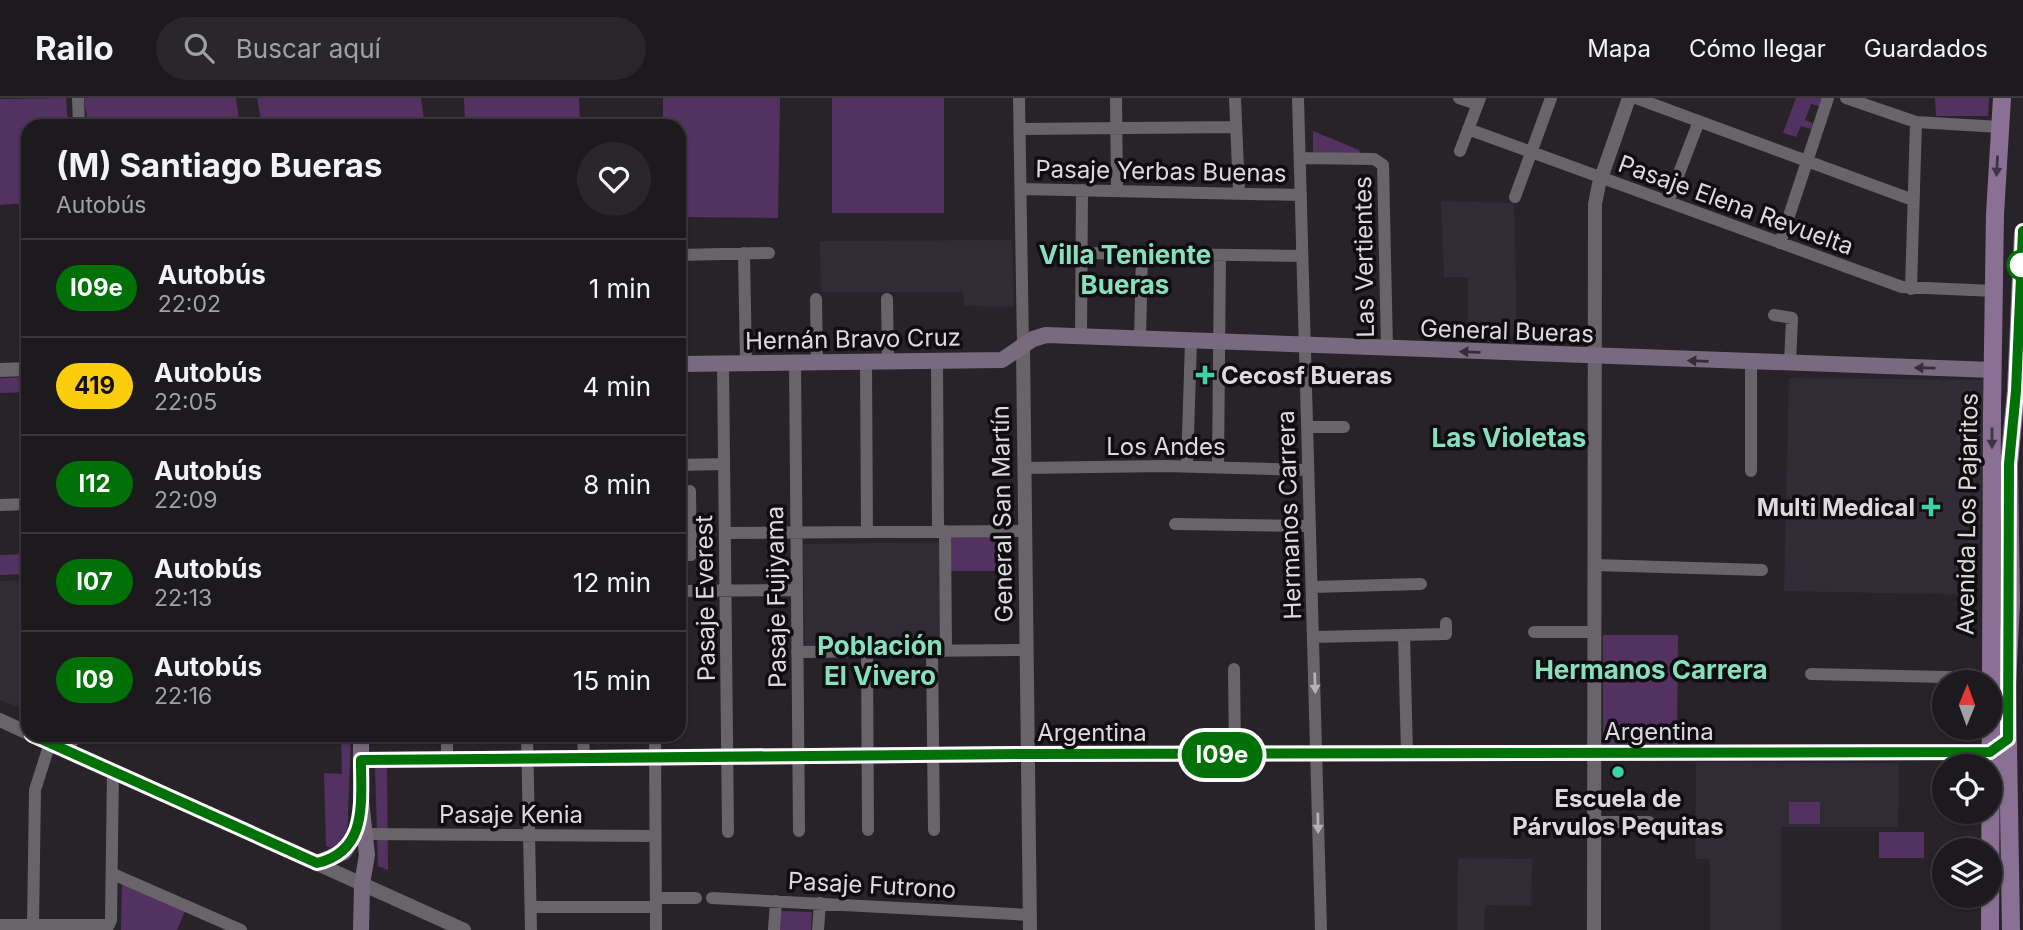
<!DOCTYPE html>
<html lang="es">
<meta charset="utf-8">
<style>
:root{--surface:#1d1a1e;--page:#2a272b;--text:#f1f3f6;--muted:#a0a1a4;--line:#3b383c}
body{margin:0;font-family:Inter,sans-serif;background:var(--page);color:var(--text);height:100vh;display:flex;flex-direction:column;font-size:26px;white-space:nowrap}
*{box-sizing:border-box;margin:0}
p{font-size:23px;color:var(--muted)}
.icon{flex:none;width:38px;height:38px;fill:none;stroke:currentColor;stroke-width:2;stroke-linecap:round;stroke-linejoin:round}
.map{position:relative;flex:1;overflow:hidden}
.sheet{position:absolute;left:21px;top:21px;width:665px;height:623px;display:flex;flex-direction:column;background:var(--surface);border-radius:21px;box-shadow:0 2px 5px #0004,0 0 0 2px var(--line)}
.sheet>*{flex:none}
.badge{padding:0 14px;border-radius:23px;font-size:24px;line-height:46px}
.needle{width:46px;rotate:1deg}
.buttons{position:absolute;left:1932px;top:572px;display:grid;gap:14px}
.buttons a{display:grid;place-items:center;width:70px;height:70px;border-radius:50%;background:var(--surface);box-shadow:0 2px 5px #0004,0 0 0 2px var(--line);font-size:35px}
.map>.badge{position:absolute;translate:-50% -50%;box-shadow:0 0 0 4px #fff}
.round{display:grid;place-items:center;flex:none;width:74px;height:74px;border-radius:37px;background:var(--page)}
.summary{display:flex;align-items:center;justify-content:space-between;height:119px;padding:0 35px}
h1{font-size:33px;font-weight:700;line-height:52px}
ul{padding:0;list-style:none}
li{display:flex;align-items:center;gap:21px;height:98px;padding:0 35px;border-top:2px solid var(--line)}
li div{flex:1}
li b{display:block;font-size:26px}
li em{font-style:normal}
li .badge{min-width:77px;font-weight:700;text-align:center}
header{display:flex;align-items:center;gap:42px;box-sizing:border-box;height:98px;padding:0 35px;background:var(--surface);border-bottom:2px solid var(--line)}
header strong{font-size:33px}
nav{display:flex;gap:38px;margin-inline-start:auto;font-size:24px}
.search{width:490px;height:63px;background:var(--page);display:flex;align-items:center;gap:18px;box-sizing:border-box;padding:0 24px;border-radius:38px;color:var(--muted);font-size:26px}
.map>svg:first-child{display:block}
</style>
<header>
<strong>Railo</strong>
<div class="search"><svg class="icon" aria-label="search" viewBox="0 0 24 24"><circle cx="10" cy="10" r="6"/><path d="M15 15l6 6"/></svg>Buscar aquí</div>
<nav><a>Mapa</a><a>Cómo llegar</a><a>Guardados</a></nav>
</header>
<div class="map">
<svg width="2023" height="832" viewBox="0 0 2023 832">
<rect width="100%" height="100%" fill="#272328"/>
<path fill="#312b35" d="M 1441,103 L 1514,105 L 1517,239 L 1468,236 L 1468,179 L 1444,179 Z
M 1012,142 L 1014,209 L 964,208 L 963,194 L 821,194 L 820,143 Z
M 1789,280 L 1987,282 L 1977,497 L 1784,493 Z
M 939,444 L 944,544 L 934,550 L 805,552 L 803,446 Z
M 28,482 L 28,613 L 0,602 L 0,483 Z
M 1696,664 L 1899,665 L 1898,729 L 1781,729 L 1781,832 L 1710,832 L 1710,761 L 1695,761 Z
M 1458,760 L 1532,761 L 1531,808 L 1485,807 L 1484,832 L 1457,832 Z"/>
<path fill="#533261" d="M 66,0 L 68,28 L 28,28 L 28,105 L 0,107 L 0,1 Z
M 84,0 L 236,0 L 240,28 L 88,28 Z
M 257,0 L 421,0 L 425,28 L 262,28 Z
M 464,0 L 579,0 L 580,28 L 465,28 Z
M 663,0 L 780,0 L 778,120 L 679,119 L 679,28 L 663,28 Z
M 832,0 L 944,0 L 944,115 L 832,115 Z
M 1796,0 L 1826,0 L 1823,9 L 1811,6 L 1805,22 L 1813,25 L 1811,31 L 1801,28 L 1796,39 L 1783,35 Z
M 1935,0 L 1989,0 L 1988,18 L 1936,18 Z
M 1313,33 L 1359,52 L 1361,56 L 1313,54 Z
M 28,279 L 28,294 L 0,295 L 0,280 Z
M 951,438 L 1009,438 L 1008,473 L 951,473 Z
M 28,456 L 28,476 L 0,477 L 0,457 Z
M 1603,537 L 1678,537 L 1677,646 L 1603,646 Z
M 341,637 L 351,637 L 347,741 L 334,751 L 326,748 L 324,675 L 342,676 Z
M 387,669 L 388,772 L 378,768 L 375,670 Z
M 1820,704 L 1820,726 L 1789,726 L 1789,704 Z
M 1879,734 L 1924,734 L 1924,760 L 1879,760 Z
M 122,784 L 185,813 L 177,832 L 121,832 Z
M 781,813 L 812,814 L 811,832 L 780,832 Z"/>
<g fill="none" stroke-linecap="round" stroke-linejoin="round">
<path stroke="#68646a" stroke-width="12" d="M 78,0 L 79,28
M 1019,0 L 1023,249
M 1116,0 L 1117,93
M 1235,0 L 1239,95
M 1298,0 L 1321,832
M 1459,0 L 1477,6
M 1636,0 L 1913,102
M 1846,0 L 1916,24 L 2000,29
M 1020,31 L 1236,29
M 1468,31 L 1902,189 L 1995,193
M 1460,53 L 1480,0
M 1300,60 L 1374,61 L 1383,67 L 1387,251
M 1021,91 L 1301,97
M 1515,99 L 1551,0
M 1668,104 L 1699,23
M 1780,145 L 1828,0
M 744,155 L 746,265
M 1081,155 L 1302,158
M 679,157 L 769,155
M 1911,191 L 1916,24
M 816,201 L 817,264
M 887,201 L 888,263
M 1774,217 L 1792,220 L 1790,266
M 1081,239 L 1082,92
M 1140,241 L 1142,156
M 866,263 L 867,434
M 937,263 L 938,433
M 795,264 L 799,733
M 723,265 L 728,734
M 1307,329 L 1344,329
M 679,367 L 724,366
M 1187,368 L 1191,243
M 1218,369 L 1220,157
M 1024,370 L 1165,368 L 1308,372
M 1751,373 L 1751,265
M 0,407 L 28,406
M 1175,426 L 1310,428
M 945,433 L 946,552
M 725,435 L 1025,433
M 679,457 L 691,457 L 690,393
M 1594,467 L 1762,472
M 1312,489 L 1421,486
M 679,493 L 797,492
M 1534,534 L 1594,534
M 1404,537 L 1407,656
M 1313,539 L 1446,536 L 1446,525
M 932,552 L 934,732
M 867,553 L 868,732
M 797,554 L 1026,552
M 1234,571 L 1235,657
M 1811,576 L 1990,580
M 1559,578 L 1594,577
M 447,637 L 447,661
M 527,637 L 531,832
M 583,637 L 584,660
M 655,637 L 656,832
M 68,653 L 75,637
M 1594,724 L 1649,724
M 366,736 L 655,738
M 113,776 L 241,832
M 656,800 L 696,800
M 712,800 L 1030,817
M 531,809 L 656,809
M 0,827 L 109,827
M 109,827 L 111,822 L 113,673
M 33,828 L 35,692 L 50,645
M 774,832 L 776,803
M 818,832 L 820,805"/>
<path stroke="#68646a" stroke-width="14" d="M 1023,249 L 1030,832
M 0,272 L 28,271
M 0,622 L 28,635
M 32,637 L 464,832
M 1594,832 L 1595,106 L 1599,86 L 1629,0"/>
<path stroke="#786a7f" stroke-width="16" d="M 679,266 L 1002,262 L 1033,241 L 1046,237 L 1993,272
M 361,637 L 361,703 L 367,757 L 362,786 L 361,832
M 361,662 L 1028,656 L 1990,654
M 317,765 L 344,754 L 356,735"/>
<path stroke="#897094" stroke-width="18" d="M 1990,832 L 1992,314 L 1995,116 L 2002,0
M 2011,832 L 2007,586 L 2011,505 L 2009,366 L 2016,293 L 2023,135"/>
</g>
<defs><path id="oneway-solid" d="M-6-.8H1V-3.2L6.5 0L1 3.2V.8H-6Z" transform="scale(1.75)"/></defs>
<g fill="#403545">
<use href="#oneway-solid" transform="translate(1997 68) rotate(93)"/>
<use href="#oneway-solid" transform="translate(1992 340) rotate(90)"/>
</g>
<g fill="#342e37">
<use href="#oneway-solid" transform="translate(1470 254) rotate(-178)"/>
<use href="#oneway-solid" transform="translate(1698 263) rotate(-178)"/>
<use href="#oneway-solid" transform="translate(1925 270) rotate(-179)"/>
</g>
<g fill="#b3b1b5">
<use href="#oneway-solid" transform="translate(1315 585) rotate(88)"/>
<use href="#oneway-solid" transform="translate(1318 725) rotate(89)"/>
</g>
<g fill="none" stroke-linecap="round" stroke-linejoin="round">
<defs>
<path id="line" d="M 32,637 L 317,765 C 368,753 361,705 361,662 L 1028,656 L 1990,654 L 2008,641 L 2009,366 L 2016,293 L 2023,133"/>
</defs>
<use href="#line" stroke="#fff" stroke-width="16"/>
<use href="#line" stroke="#007106" stroke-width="10"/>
</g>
<circle fill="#fff" stroke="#007106" stroke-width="3.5" cx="2022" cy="167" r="14"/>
<g fill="#3cd4a4" stroke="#0f0d10" stroke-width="2.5">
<path d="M1201.5 266.5h7v7h7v7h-7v7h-7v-7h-7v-7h7z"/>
<path d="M1927.5 398.5h7v7h7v7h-7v7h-7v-7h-7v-7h7z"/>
<circle cx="1618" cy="674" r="7"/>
</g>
<g text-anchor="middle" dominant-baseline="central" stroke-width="7" stroke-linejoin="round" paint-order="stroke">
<g font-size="24" fill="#dcdadd" stroke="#0f0d10">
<text transform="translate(1161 73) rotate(1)">Pasaje Yerbas Buenas</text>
<text transform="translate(1736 107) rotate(20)">Pasaje Elena Revuelta</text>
<text transform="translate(1364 159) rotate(-91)">Las Vertientes</text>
<text transform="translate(1507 233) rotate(2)">General Bueras</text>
<text transform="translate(853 241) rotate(-1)">Hernán Bravo Cruz</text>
<text x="1166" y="348">Los Andes</text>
<text transform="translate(1002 416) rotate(-91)">General San Martín</text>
<text transform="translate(1967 416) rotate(-89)">Avenida Los Pajaritos</text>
<text transform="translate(1289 417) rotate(-92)">Hermanos Carrera</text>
<text transform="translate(776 499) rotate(-91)">Pasaje Fujiyama</text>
<text transform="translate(705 500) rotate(-91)">Pasaje Everest</text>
<text x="1659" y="633">Argentina</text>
<text x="1092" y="634">Argentina</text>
<text x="511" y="716">Pasaje Kenia</text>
<text transform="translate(872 787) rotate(3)">Pasaje Futrono</text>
</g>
<g font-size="24" font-weight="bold" fill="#dcdadd" stroke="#0f0d10" text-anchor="start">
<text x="1221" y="277">Cecosf Bueras</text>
<text x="1915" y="409" text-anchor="end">Multi Medical</text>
<text x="1618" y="700" text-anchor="middle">Escuela de<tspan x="1618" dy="28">Párvulos Pequitas</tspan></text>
</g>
<g font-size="26" font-weight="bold" fill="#87e0bd" stroke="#0f0d10">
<text x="1125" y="156">Villa Teniente<tspan x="1125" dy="30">Bueras</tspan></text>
<text x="1509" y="339">Las Violetas</text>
<text x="880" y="547">Población<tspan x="880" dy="30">El Vivero</tspan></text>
<text x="1651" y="571">Hermanos Carrera</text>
</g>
</g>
</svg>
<div class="buttons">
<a><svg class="needle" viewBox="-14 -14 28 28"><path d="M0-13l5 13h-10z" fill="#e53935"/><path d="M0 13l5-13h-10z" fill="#a0a1a4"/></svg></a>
<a><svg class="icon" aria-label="locate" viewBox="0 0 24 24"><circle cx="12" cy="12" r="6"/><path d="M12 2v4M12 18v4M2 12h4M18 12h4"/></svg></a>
<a><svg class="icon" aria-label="layers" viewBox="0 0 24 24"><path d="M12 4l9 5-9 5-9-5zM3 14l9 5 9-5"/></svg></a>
</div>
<b class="badge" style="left:1222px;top:657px;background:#007106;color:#fff">I09e</b>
<section class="sheet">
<div class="summary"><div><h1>(M) Santiago Bueras</h1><p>Autobús</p></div><a class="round"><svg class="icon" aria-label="heart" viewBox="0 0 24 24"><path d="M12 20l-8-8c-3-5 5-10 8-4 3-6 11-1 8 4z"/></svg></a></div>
<ul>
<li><span class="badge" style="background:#007106;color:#fff">I09e</span><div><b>Autobús</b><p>22:02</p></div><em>1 min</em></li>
<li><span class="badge" style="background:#fccd0d;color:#111">419</span><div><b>Autobús</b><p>22:05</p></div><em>4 min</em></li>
<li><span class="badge" style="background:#007106;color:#fff">I12</span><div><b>Autobús</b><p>22:09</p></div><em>8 min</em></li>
<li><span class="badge" style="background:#007106;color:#fff">I07</span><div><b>Autobús</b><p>22:13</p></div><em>12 min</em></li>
<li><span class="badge" style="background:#007106;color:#fff">I09</span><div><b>Autobús</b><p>22:16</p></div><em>15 min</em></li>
</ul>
</section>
</div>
